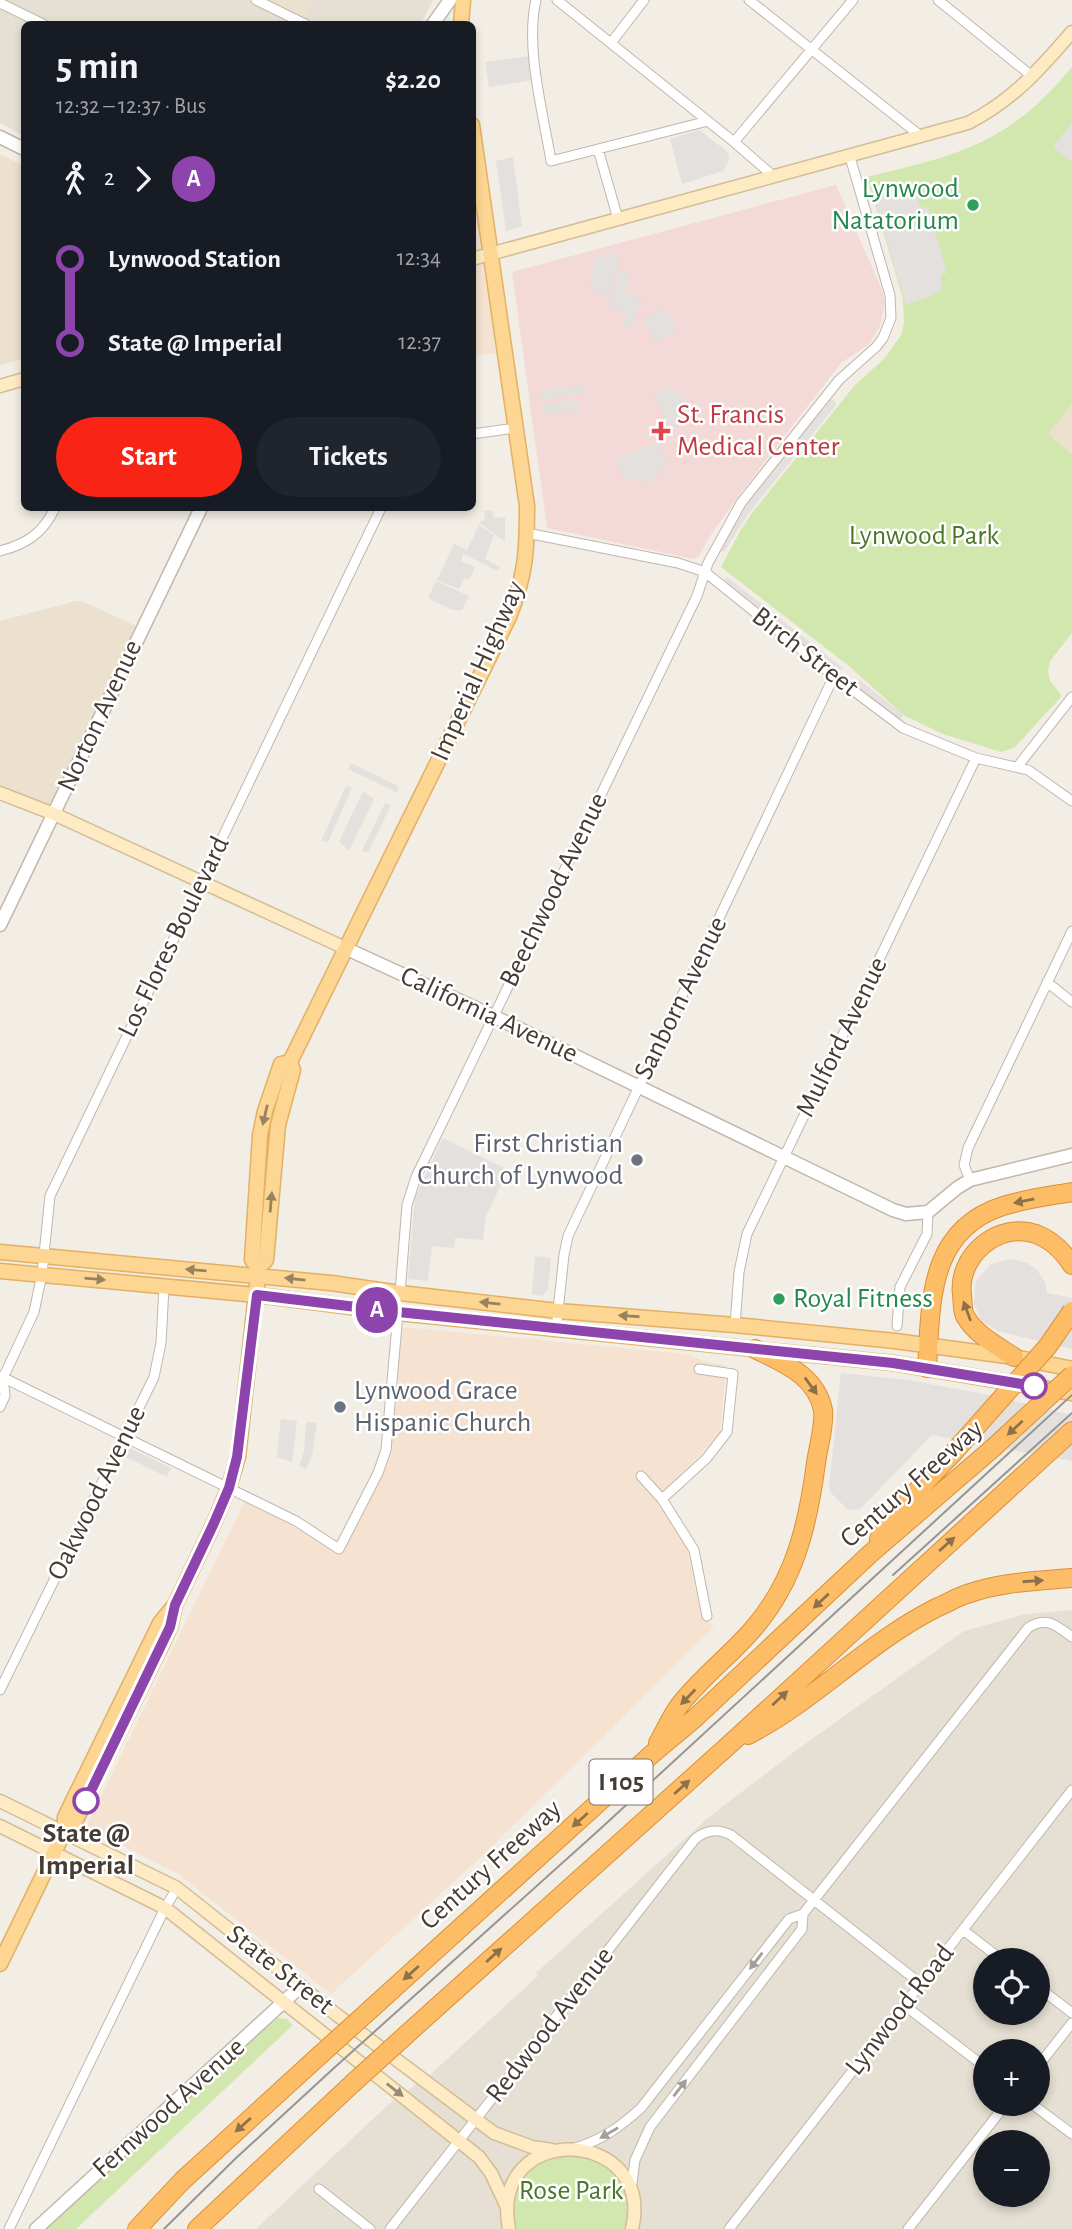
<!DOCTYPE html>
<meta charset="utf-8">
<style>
:root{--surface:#171b24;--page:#20242c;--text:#f1f3f6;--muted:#9ea1a6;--accent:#f82517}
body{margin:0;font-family:"Alegreya Sans",sans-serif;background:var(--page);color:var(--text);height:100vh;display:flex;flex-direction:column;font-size:26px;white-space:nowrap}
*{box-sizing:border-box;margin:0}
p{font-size:23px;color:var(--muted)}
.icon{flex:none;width:38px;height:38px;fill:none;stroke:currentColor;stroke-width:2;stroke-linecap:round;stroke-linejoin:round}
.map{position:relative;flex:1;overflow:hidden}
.details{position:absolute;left:21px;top:21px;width:455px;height:490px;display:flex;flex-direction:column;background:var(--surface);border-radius:10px;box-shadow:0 4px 10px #0003}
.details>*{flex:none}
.badge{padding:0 14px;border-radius:23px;font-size:24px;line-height:46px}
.tools{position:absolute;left:973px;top:1948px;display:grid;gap:14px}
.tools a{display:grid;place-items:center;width:77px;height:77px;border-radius:50%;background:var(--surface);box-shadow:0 4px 10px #0003;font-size:35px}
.map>.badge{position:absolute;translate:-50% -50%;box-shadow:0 0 0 4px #fff}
.legs{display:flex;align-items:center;gap:10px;height:77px;padding:0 35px;font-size:23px}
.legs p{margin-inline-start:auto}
.overview{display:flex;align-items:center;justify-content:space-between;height:119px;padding:0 35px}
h1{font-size:38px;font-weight:700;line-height:52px}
.primary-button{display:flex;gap:14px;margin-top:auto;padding:14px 35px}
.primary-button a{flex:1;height:80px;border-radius:42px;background:var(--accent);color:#fff;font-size:28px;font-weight:700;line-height:80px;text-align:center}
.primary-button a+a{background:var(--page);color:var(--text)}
ul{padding:0 35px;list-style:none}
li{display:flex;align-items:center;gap:24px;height:84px;font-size:26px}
li i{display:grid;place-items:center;width:10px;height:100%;margin:0 9px;background:currentColor}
li i::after{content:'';width:18px;height:18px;margin:-9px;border:5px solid;border-radius:50%;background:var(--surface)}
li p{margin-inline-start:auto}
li:first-child i{background:linear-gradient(#0000 50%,currentColor 0)}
li:last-child i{background:linear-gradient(currentColor 50%,#0000 0)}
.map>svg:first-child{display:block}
</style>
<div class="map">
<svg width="1072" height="2229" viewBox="0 0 1072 2229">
<rect width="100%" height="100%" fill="#f2ede5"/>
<path fill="#e6dfd3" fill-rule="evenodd" d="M 0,0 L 263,0 L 302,19 L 311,0 L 433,0 L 421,24 L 24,24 L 24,136 L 0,123 Z
M 1072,1610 L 1072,2229 L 256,2229 L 391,2102 L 432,2073 L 538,1976 L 536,1973 L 709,1817 L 798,1749 L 964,1631 L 1026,1614 ZM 985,1960 L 1038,1960 L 1038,2012 L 985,2012 ZM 985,2051 L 1038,2051 L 1038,2104 L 985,2104 ZM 985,2142 L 1038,2142 L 1038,2194 L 985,2194 Z"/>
<path fill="#f5e2d0" d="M 472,186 L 496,353 L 473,357 Z
M 402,1327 L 685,1354 L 706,1362 L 726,1365 L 720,1433 L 656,1502 L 686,1543 L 701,1614 L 714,1627 L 484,1854 L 331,1994 L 177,1873 L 86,1827 L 245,1501 L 342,1553 L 387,1463 L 391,1447 Z"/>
<path fill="#ece1cf" d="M 263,0 L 311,0 L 302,19 Z
M 0,154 L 24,166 L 24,359 L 0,365 Z
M 1072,404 L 1072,454 L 1047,434 Z
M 76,601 L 82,601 L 140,628 L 54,812 L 0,791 L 0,621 Z"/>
<path fill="#f3dad8" d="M 836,185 L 882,290 L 885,303 L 880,326 L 869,344 L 841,363 L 736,499 L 708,539 L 699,556 L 694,559 L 547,528 L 512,272 Z"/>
<path fill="#d2e7ae" d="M 1072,67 L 1072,404 L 1048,434 L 1072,454 L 1072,633 L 1050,661 L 1048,671 L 1050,681 L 1061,694 L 1060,698 L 1014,748 L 1001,752 L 943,734 L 905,716 L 849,666 L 721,567 L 740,531 L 752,513 L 855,385 L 885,358 L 901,335 L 904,323 L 903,299 L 867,177 C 960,155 1008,144 1072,67 Z
M 277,2018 L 287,2019 L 293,2025 L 76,2229 L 44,2229 Z
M 570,2154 C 579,2156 589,2157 597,2161 C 624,2173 631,2203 625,2229 L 516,2229 C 508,2188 529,2160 570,2154 Z"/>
<path fill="#e3e0dd" d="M 529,56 L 533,80 L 489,87 L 485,62 Z
M 1072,122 L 1072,162 L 1053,147 Z
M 699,130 L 724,149 L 729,155 L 729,160 L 723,171 L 682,184 L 670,139 Z
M 513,157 L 522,226 L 506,231 L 496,161 Z
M 910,187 L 914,189 L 921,208 L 928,207 L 947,273 L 941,275 L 941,290 L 933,295 L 906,305 L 873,197 Z
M 607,251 L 621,255 L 609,297 L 593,292 L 595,283 L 589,281 L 596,256 L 605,258 Z
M 619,270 L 630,274 L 625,292 L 642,296 L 632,328 L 623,326 L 626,313 L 608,307 Z
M 662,309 L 663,311 L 667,310 L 677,333 L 654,342 L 643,318 Z
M 583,385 L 583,393 L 542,400 L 540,390 Z
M 671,386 L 676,396 L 681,393 L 692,419 L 671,430 L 653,394 Z
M 830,398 L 837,404 L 748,514 L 724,552 L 719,549 L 739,515 Z
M 577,399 L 580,410 L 544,414 L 542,405 Z
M 660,442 L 668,466 L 661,468 L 654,482 L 622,477 L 615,459 Z
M 492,510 L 494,518 L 505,517 L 505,542 L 479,522 L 485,520 L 484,511 Z
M 479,525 L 494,535 L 485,559 L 500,567 L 498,571 L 463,554 L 461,561 L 475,567 L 469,580 L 464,578 L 459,589 L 437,580 L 454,544 L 469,551 L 467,550 Z
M 727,577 L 792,628 L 843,668 L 838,672 L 723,581 Z
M 436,581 L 469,596 L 462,610 L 452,610 L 428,598 Z
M 858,679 L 904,715 L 899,721 L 853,685 Z
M 351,763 L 398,786 L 398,793 L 348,769 Z
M 346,786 L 352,788 L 328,842 L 321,841 Z
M 363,791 L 374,799 L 349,851 L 339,842 Z
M 385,803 L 391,805 L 368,852 L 362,851 Z
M 443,1138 L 508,1170 L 486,1216 L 483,1240 L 455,1238 L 454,1248 L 432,1246 L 428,1281 L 408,1279 L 415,1197 Z
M 535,1256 L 551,1258 L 548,1288 L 543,1296 L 532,1294 Z
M 1011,1259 L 1027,1263 L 1037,1270 L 1045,1282 L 1047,1293 L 1072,1298 L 1072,1349 L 998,1331 L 981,1320 L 974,1304 L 976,1281 L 991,1264 Z
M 841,1373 L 908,1380 L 989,1395 L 1072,1415 L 1072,1461 L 932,1435 L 860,1509 L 848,1510 L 830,1492 L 829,1487 Z
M 281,1419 L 297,1421 L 292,1462 L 277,1457 Z
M 306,1422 L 317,1423 L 312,1456 L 306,1469 L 299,1466 L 304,1452 Z
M 126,1446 L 171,1468 L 167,1477 L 122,1455 Z"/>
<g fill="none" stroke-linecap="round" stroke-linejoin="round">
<defs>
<path id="minor" d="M 256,0 L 305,24
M 536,0 C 525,48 543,112 551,161 L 708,121
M 557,0 L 734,142 L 772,175
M 749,0 L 922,137
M 938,0 L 1033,77
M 0,3 L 43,24
M 611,43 L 644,0
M 734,142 L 853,0
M 598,149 L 618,219
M 472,434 L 515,428
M 527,533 L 678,563 L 705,572 L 834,676 L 903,728 L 976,758 L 1028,770 L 1072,801
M 0,551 C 27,544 43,533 55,508
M 1018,766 L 1072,697
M 1047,982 L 1072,1002
M 970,1180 L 964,1165 L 968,1148 L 1072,931
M 400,1293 L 407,1205 L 416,1177 L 697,596 L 708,563 L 741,503 L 839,380 L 876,347 L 883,338 L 891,318 L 890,295 L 850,157
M 735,1325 L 739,1272 L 747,1234 L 976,758
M 897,1326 L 900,1287 L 927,1234 L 928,1212
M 556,1329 L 564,1255 L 568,1236 L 834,676
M 0,1376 L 296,1521 L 339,1549 L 378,1473 L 386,1450 L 398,1313
M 0,1381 L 3,1378 L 34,1312 L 42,1274 L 50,1196 L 381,508
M 0,1407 L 5,1396 L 3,1378
M 641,1476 L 662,1499 L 694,1550 L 707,1616
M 662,1499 L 706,1459 L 727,1432 L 733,1374 L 699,1369
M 0,1690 L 154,1377 L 161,1343 L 164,1287
M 963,1930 L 1002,1960
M 1038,1987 L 1072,2013
M 904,2005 L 985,2067
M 1038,2066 L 1072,2023
M 1032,2104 L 1072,2134
M 575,2148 C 602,2140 620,2127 641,2108 L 789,1919 L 803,1914 L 1028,1628 C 1046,1615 1057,1626 1072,1637
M 319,2189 L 370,2229
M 631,2190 L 635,2160 L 650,2127 L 802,1929 L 803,1914
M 9,2229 L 165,1908 L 177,1888
M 390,2229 L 695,1839 C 706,1830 717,1828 731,1835 L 921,1984
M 729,2229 L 1072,1790
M 908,2229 L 1006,2104"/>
<path id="tertiary" d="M 433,24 L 450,0
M 0,137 L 24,149
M 0,925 L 201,508
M 345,948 L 493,1016 L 893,1210 L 906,1214 L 928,1212 L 957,1188 L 970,1180 L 1072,1155
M 36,2229 L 301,1986"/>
<path id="secondary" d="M 472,259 L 968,123 C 1012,101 1041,68 1072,32
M 0,386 L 24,379
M 0,793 L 54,814 L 345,948
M 0,1801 L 177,1888 L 337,2015 L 494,2133 L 532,2147 L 552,2150
M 0,1826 L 165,1908 L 479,2157 L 491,2173 L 506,2205
M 509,2229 C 488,2119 656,2127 632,2229"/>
<path id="primary" d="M 461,24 L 463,0
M 0,1252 L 331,1283 L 400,1293 L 558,1311 L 735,1325 L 895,1341 L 1014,1357 L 1072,1369
M 259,1267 L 252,1260 L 260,1135 L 265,1111 L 281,1064 L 290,1062
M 0,1271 L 257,1295 L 398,1313 L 893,1363 L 1072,1393
M 64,1832 L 65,1817 L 160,1623 L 174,1606
M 0,1964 L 64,1832 L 75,1822 L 164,1640 L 170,1627 L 175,1605 L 214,1523 L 229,1487 L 238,1457 L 259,1267 L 266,1260 L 278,1125 L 293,1070 L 290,1062 L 509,617 C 526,574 527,551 527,506 L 472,125"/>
<path id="motorway" d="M 1014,1357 C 996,1345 976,1335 965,1316 C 962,1310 963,1301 962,1295 C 957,1256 998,1221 1036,1234 C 1052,1240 1063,1251 1072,1265
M 927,1368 C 931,1302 928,1230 1003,1206 C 1025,1199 1049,1196 1072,1192
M 879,1539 L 894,1515 L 953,1453
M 748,1735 C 816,1700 869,1641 938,1607 C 948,1603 957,1597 967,1594 C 1001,1582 1036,1581 1072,1578
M 658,1743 C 665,1731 671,1717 679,1706 C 700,1678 730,1656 753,1629 C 795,1581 808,1524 816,1463 C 818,1447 825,1426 823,1410 C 816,1375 783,1363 755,1349
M 372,2008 L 652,1754 L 694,1719 L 870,1554 L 993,1448
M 407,2034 L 730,1744 L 1072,1431
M 137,2229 L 182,2181 L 320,2055
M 197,2229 L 352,2084"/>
</defs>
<use href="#minor" stroke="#c1b7ab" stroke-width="11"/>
<use href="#tertiary" stroke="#c1b7ab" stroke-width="15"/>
<use href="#secondary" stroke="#d2bd95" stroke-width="15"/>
<use href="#primary" stroke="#e2b163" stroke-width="17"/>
<use href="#motorway" stroke="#dc9036" stroke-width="20"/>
<use href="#minor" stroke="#fff" stroke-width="9"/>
<use href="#tertiary" stroke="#fff" stroke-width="12"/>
<use href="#secondary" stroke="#feebc4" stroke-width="12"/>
<use href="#primary" stroke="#fdd693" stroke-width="14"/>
<use href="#motorway" stroke="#fcbd66" stroke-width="18"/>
<path stroke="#959595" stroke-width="2" d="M 893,1575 L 1072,1413
M 164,2229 L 235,2159 L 334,2068 L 599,1830 L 1072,1395"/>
<defs>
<path id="motorway-bridge" d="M 993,1448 L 1072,1375
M 953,1453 L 1048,1346 L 1072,1311
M 320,2055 L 372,2008
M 352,2084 L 407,2034"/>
</defs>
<use href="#motorway-bridge" stroke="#dc9036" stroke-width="20" stroke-linecap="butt"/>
<use href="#motorway-bridge" stroke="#fcbd66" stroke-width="18"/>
</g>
<defs><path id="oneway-solid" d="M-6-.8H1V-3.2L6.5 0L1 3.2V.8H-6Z" transform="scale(1.75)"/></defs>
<g fill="#98825f">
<use href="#oneway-solid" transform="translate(265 1115) rotate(103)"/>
<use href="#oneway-solid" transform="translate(271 1202) rotate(-85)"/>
<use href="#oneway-solid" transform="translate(196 1270) rotate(-175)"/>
<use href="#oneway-solid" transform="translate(95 1279) rotate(5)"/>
<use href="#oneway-solid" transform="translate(295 1279) rotate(-174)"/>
<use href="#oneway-solid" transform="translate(490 1303) rotate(-174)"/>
<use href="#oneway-solid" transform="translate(629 1316) rotate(-176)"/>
</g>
<g fill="#8e7049">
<use href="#oneway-solid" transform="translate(1024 1201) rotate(168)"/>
<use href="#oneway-solid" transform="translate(967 1311) rotate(-110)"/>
<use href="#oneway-solid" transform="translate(811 1386) rotate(54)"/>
<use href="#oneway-solid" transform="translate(1015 1428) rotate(137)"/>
<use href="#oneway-solid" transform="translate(947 1544) rotate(-42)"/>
<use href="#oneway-solid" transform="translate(1033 1581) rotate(-4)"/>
<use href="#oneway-solid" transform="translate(821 1601) rotate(137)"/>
<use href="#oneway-solid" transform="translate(688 1697) rotate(134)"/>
<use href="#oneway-solid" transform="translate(780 1698) rotate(-43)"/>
<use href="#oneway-solid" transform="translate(682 1787) rotate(-42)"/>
<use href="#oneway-solid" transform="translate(580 1820) rotate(138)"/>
<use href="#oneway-solid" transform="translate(494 1955) rotate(-42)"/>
<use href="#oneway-solid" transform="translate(411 1973) rotate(138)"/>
<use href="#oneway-solid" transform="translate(243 2125) rotate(138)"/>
</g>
<g fill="#a29e9a">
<use href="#oneway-solid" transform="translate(756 1961) rotate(128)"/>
<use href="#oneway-solid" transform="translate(680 2088) rotate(-52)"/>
<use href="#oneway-solid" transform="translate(609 2133) rotate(150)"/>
</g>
<use fill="#988b75" href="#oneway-solid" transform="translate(395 2090) rotate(38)"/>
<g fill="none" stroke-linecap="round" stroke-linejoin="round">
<defs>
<path id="line-1" d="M 86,1801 L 170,1627 L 175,1605 L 214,1523 L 229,1488 L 237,1457 L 257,1295 L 398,1312 L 893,1363 L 1034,1386"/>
</defs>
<use href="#line-1" stroke="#fff" stroke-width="16"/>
<use href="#line-1" stroke="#8e44ad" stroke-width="10"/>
</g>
<g fill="#2e9e5b" stroke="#fff" stroke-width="2.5">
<circle cx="973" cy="205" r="7"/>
<circle cx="779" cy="1299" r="7"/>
</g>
<path fill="#e0444e" stroke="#fff" stroke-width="2.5" d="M657.5 420.5h7v7h7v7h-7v7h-7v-7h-7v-7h7z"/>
<g fill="#6b7280" stroke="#fff" stroke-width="2.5">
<circle cx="637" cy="1160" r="7"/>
<circle cx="340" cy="1407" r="7"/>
</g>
<g fill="#fff" stroke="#8e44ad" stroke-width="3.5">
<circle cx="1034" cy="1386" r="12"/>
<circle cx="86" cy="1801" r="12"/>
</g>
<g text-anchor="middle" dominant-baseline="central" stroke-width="5" stroke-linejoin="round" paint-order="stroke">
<rect fill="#fff" stroke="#7d7772" stroke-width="2" x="589.5" y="1759.5" width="63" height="45" rx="5"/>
<g font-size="26" font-weight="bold" fill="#453d35">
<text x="621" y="1782">I 105</text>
</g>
<g font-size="28" fill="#27864d" stroke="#fff" text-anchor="end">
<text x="959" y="189">Lynwood<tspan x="959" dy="32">Natatorium</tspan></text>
<text x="793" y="1299" text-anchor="start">Royal Fitness</text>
</g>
<g font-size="28" fill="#be3a42" stroke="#fff" text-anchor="start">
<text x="677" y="415">St. Francis<tspan x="677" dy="32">Medical Center</tspan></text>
</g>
<g font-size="28" fill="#4d7629" stroke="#fff">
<text x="924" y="536">Lynwood Park</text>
<text x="571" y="2191">Rose Park</text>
</g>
<g font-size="28" fill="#453d35" stroke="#fff">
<text transform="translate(805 652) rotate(38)">Birch Street</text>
<text transform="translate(478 671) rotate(-66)">Imperial Highway</text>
<text transform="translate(100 716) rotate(-65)">Norton Avenue</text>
<text transform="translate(554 890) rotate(-64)">Beechwood Avenue</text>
<text transform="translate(174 937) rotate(-64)">Los Flores Boulevard</text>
<text transform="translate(681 998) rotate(-64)">Sanborn Avenue</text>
<text transform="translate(489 1015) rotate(25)">California Avenue</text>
<text transform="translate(842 1037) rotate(-64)">Mulford Avenue</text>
<text transform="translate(912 1484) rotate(-41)">Century Freeway</text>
<text transform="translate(97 1493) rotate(-64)">Oakwood Avenue</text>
<text transform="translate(491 1865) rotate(-42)">Century Freeway</text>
<text transform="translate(280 1970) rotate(38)">State Street</text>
<text transform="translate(900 2010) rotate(-52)">Lynwood Road</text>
<text transform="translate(550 2025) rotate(-52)">Redwood Avenue</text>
<text transform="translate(169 2108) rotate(-42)">Fernwood Avenue</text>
</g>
<g font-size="28" fill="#5b616d" stroke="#fff" text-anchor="end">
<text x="623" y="1144">First Christian<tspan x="623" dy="32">Church of Lynwood</tspan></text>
<text x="354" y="1391" text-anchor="start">Lynwood Grace<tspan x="354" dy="32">Hispanic Church</tspan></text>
</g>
<g font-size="28" font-weight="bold" fill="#453d35" stroke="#fff">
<text x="86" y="1834">State @<tspan x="86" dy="32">Imperial</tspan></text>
</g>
</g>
</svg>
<div class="tools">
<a><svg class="icon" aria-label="locate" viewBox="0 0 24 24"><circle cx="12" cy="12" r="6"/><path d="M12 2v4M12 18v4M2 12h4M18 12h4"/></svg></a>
<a>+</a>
<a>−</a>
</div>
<b class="badge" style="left:377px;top:1310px;background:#8e44ad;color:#fff">A</b>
<section class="details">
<div class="overview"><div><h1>5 min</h1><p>12:32 – 12:37 · Bus</p></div><b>$2.20</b></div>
<div class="legs"><svg class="icon" aria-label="walk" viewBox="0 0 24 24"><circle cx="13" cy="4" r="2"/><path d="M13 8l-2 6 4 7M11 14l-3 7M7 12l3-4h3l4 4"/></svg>2<svg class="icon" aria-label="forward" viewBox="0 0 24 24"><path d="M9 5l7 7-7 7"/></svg><b class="badge" style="background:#8e44ad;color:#fff">A</b></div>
<ul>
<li><i style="color:#8e44ad"></i><b>Lynwood Station</b><p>12:34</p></li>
<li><i style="color:#8e44ad"></i><b>State @ Imperial</b><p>12:37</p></li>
</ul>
<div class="primary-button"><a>Start</a><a>Tickets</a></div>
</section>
</div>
